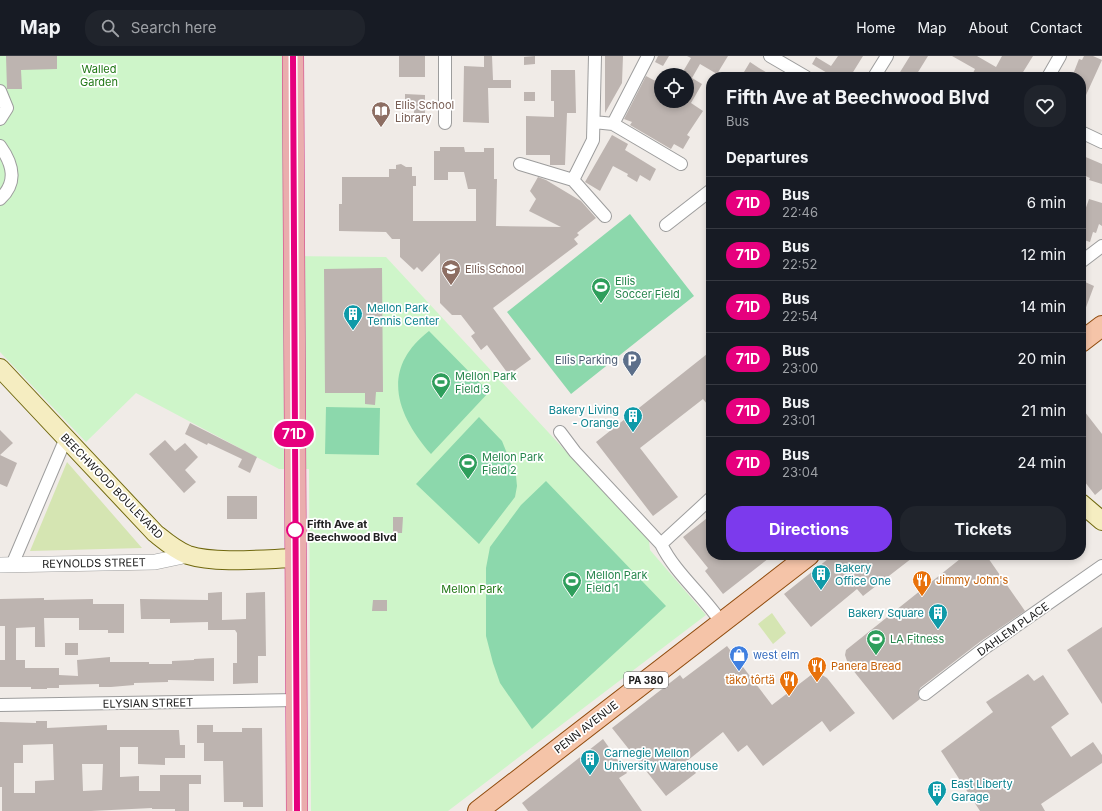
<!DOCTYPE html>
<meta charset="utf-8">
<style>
:root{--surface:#171b24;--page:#20242c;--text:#f1f3f6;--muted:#9ea1a6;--line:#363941;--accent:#7c3aed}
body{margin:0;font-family:Inter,sans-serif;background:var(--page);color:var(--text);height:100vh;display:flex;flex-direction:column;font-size:15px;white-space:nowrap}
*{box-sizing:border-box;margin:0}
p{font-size:13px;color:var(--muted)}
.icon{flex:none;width:22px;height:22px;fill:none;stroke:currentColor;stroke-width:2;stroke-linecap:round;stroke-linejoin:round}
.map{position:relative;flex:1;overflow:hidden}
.details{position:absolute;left:706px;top:16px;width:380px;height:488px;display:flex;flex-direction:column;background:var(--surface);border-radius:16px;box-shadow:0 2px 6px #0003}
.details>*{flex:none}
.badge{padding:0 8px;border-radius:13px;font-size:14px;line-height:26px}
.tools{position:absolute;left:654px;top:12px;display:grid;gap:8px}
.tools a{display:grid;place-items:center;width:40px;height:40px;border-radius:50%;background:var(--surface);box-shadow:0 2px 6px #0003;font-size:20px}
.map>.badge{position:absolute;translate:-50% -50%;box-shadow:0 0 0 2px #fff}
h2{padding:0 20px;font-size:15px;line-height:36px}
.round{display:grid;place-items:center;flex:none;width:42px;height:42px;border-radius:16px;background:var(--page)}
.summary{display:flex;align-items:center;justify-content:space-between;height:68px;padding:0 20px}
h1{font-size:19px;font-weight:700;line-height:30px}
.action{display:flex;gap:8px;margin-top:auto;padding:8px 20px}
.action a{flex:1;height:46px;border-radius:16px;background:var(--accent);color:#fff;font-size:16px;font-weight:700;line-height:46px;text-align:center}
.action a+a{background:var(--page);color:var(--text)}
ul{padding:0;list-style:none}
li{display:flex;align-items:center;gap:12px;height:52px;padding:0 20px;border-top:1px solid var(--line)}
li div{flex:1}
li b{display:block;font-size:15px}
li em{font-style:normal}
li .badge{min-width:44px;font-weight:700;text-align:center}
header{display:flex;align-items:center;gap:24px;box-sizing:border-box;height:56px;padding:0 20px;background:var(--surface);border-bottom:1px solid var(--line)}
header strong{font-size:19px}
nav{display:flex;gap:22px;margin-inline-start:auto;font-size:14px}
.search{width:280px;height:36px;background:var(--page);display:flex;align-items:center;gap:10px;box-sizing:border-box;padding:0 14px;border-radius:16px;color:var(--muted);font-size:15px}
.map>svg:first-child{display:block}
</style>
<header>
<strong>Map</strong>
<div class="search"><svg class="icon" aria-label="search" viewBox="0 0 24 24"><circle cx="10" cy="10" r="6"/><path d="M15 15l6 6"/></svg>Search here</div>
<nav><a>Home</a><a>Map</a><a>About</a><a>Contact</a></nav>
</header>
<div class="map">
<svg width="1102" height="755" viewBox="0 0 1102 755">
<rect width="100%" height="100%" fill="#f0ebe7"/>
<path fill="#d5e5b2" d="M 67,406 L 142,492 L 30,495 Z
M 772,557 L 786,577 L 773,588 L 758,568 Z"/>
<path fill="#cef5c9" d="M 0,0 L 283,0 L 285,200 L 386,201 L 649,485 L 650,494 L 706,559 L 448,755 L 311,755 L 309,413 L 279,413 L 136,337 L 86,386 L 0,296 Z"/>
<path fill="#8cd8ac" d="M 630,158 L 694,240 L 571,338 L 507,256 Z
M 429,275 L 489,336 L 431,398 C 396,358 380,313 429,275 Z
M 326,351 L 380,352 L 379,399 L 325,398 Z
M 479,361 L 502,385 L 516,420 L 517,430 L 515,441 L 479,488 L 416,428 Z
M 546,425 L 666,550 L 532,673 L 500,627 L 493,607 L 486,580 L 486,512 L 490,491 L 521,449 Z"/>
<path fill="#bdb4b0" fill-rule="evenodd" d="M 6,0 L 57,0 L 57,13 L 21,14 L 22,33 L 7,33 Z
M 399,0 L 425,0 L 425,21 L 399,21 Z
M 484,0 L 492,0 L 493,24 L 511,24 L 511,32 L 488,32 L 489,67 L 463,66 L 464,10 L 484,11 Z
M 535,0 L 535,8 L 524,9 L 524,1 Z
M 605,0 L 623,0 L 622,27 L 605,57 Z
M 658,0 L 669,0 L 663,10 L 655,6 Z
M 687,0 L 728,0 L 717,18 L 700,8 L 692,22 L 702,28 L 691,47 L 703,55 L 687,79 L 690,81 L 683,93 L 674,88 L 671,93 L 630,69 L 632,66 L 624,63 L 646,20 L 661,28 L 661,45 L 687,45 L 687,19 L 681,19 L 691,2 Z
M 838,0 L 863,0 L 850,21 L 834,21 L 812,8 L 816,1 L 831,10 Z
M 910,0 L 928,0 L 915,21 L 897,21 Z
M 952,0 L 977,0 L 996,11 L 1002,0 L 1033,0 L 1020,21 L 971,21 L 975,13 Z
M 1084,0 L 1093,0 L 1102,4 L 1081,50 L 1081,21 L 1072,21 L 1079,3 L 1082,4 Z
M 750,6 L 759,12 L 774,21 L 741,21 Z
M 551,14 L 575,14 L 576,57 L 567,57 L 565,109 L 550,109 L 550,99 L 526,99 L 526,60 L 554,61 L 554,45 L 551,45 Z
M 524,36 L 535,36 L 535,45 L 524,45 Z
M 405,38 L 425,39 L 425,57 L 414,57 L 414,52 L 405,52 Z
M 612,79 L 628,88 L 625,94 L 656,113 L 650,125 L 640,119 L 637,126 L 627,120 L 628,118 L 613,110 L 600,135 L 585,126 Z
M 440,91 L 464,91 L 465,96 L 484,96 L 484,92 L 494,92 L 494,123 L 497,123 L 496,170 L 561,171 L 529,155 L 536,143 L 530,135 L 538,121 L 546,124 L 581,145 L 596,162 L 577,177 L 579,179 L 574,183 L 578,188 L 493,252 L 531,303 L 509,319 L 487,289 L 481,294 L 471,280 L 475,277 L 461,259 L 452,259 L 440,247 L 440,197 L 422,216 L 417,211 L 414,214 L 400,201 L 400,183 L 392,183 L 386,176 L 339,175 L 339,148 L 342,148 L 342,121 L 389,121 L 389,113 L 396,113 L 396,109 L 401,108 L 406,111 L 412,111 L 412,120 L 416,120 L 416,130 L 413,130 L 413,165 L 476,165 L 476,133 L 468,133 L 464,116 L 448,116 L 448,124 L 434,124 L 434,95 L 440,95 Z
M 1081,99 L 1102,108 L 1102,128 L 1089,124 L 1090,122 L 1081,118 Z
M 1089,143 L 1102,147 L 1102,170 L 1099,168 L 1096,177 L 1093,176 L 1090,186 L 1081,183 L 1081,166 Z
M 382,212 L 383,336 L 376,336 L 375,349 L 365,348 L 365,337 L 325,337 L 324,213 Z
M 1085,226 L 1094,230 L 1082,262 L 1081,229 L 1083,230 Z
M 707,298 L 711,303 L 711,353 L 703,343 L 640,392 L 678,441 L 653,460 L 596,386 Z
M 1081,351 L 1102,378 L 1102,433 L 1095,439 L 1081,421 Z
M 190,367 L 257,401 L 250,417 L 238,411 L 242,403 L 208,387 L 207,389 L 185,378 Z
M 0,374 L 13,387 L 0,399 Z
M 165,384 L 175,395 L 185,387 L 198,401 L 185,414 L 196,426 L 184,437 L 149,398 Z
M 0,399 L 17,407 L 7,431 L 0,428 Z
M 227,440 L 257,440 L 257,463 L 227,463 Z
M 711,459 L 711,499 L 773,499 L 723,538 L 705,515 L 708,512 L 683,481 Z
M 393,461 L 403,461 L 402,477 L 393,477 Z
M 833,499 L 916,499 L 863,540 L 857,533 L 811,571 L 784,538 Z
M 965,499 L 986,499 L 1025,555 L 981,585 L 920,632 L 918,639 L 920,643 L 893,664 L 848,608 L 845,599 L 846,594 Z
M 222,536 L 222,564 L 246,563 L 246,537 L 265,536 L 266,600 L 258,600 L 258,627 L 233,628 L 233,607 L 237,607 L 237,577 L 235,574 L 208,574 L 208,566 L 170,567 L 170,563 L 141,563 L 140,543 L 208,544 L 208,537 Z
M 44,542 L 44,544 L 93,543 L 93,548 L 124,548 L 124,577 L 108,577 L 108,574 L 79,574 L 79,562 L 44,562 L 45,591 L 35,591 L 35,571 L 16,572 L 16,604 L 25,604 L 25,612 L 59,612 L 59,619 L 78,620 L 77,604 L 110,601 L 110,606 L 149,606 L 149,608 L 172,608 L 172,605 L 194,604 L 194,603 L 214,602 L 214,625 L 168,624 L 168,626 L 134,627 L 134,629 L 111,631 L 99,631 L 99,628 L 59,629 L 59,632 L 47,632 L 47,633 L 31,633 L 31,631 L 0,631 L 0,604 L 5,604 L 5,570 L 0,570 L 0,543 Z
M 373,544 L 387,544 L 387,555 L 372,555 Z
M 1102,571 L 1102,648 L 1067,594 Z
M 65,587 L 78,587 L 78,599 L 65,599 Z
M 727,590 L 772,649 L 811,619 L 819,617 L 827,622 L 855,657 L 830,676 L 822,665 L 763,710 L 747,689 L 738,696 L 723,676 L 687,705 L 696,717 L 666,740 L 612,672 L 680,619 L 683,623 Z
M 1028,618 L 1034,625 L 1043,619 L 1069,658 L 1051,671 L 1071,701 L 1093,686 L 1102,699 L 1102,707 L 1041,748 L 1045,755 L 980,755 L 941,695 L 993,656 L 986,646 Z
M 36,665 L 47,665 L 47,672 L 107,669 L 107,674 L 179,674 L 180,689 L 185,689 L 185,702 L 165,702 L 165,709 L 138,708 L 138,691 L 120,691 L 120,721 L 139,720 L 139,735 L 160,735 L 160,719 L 201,719 L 201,728 L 189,728 L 189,755 L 175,755 L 175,753 L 152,753 L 152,752 L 91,755 L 2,755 L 2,731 L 0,731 L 0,666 L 36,667 ZM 53,688 L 54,724 L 35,725 L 35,737 L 14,737 L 14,707 L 23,707 L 23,689 ZM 82,708 L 103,708 L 102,734 L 83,735 Z
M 197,669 L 213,669 L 213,676 L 242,676 L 242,672 L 262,672 L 263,751 L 243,751 L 243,746 L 224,746 L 223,705 L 204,705 L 204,687 L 197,687 Z
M 603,683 L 627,717 L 619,722 L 642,755 L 528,755 L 522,747 Z"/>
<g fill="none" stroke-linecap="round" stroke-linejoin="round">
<defs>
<path id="minor" d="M 770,0 L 806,21
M 874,21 L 887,0
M 1048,21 L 1060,0
M 0,35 L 7,52 L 0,63
M 594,66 L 613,68 L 681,108
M 445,67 L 445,0
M 613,68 L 648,0
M 1081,76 L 1102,86
M 0,90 C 13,108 18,126 0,143
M 520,108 L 573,124 L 605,160
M 573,124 L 593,84 L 595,0
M 666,169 L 711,134
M 1081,206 L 1102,190
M 560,376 L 575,396 L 661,488 C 675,517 703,539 721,566
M 661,488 L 711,442
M 12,509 L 66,382
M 925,638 L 986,591 L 1102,510
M 0,649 L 296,644"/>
<path id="tertiary" d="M 0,509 L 155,506 L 188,499"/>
<path id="secondary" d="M 0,312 L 155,477 C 165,485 175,494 188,499 C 216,508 264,503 295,502
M 1081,447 L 1102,465"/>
<path id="primary" d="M 1081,286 L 1102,270
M 478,755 L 809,499"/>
<path id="trunk" d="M 293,0 L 297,755"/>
</defs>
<use href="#minor" stroke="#9d9d9d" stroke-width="14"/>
<use href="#tertiary" stroke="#9d9d9d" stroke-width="16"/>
<use href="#secondary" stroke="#70680e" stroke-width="20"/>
<use href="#primary" stroke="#904b0d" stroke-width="22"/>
<use href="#trunk" stroke="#cd3587" stroke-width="22"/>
<use href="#minor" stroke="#fff" stroke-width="12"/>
<use href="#tertiary" stroke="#fff" stroke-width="15"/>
<use href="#secondary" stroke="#f5edc1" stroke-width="18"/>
<use href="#primary" stroke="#f5c4a8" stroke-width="20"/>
<use href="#trunk" stroke="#eaadad" stroke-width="21"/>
</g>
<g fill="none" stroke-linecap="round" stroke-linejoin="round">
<defs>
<path id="line" d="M 293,0 L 297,755"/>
</defs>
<use href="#line" stroke="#fff" stroke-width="9"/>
<use href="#line" stroke="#e6007e" stroke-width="6"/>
</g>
<defs>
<symbol id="library-pin" viewBox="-11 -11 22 30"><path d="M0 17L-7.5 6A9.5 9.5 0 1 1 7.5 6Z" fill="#8d6e63" stroke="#fff"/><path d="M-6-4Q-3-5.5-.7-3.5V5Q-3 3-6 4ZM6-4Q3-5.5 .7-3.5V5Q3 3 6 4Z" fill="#fff"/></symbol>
<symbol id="school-pin" viewBox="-11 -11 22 30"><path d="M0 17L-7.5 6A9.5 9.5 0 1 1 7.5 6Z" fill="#8d6e63" stroke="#fff"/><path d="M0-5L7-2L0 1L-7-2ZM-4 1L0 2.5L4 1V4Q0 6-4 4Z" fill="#fff"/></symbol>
<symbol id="stadium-pin" viewBox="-11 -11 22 30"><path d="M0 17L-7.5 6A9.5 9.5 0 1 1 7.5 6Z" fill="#2e9e5b" stroke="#fff"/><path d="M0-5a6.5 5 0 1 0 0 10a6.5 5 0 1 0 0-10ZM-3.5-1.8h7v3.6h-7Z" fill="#fff"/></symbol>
<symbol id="building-pin" viewBox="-11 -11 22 30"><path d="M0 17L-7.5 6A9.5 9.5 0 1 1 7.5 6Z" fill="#0f9aa8" stroke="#fff"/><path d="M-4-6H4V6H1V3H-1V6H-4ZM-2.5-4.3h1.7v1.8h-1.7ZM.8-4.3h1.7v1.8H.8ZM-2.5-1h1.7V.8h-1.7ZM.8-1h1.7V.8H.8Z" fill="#fff"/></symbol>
<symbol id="parking-pin" viewBox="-11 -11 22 30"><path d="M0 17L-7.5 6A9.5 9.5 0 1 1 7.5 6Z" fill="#5c6f8a" stroke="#fff"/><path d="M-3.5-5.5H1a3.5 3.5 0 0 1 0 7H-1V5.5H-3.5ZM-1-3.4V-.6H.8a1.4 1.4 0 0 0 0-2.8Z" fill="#fff"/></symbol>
<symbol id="restaurant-pin" viewBox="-11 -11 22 30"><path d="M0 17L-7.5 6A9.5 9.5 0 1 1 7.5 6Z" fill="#e8710a" stroke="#fff"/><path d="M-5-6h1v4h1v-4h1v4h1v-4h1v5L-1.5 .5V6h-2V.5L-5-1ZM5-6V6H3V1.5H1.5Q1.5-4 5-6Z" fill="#fff"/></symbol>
<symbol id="shop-pin" viewBox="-11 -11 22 30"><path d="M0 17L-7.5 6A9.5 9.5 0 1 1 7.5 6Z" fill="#3f7fe0" stroke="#fff"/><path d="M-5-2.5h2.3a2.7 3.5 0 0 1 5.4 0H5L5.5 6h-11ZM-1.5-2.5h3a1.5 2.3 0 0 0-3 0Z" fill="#fff"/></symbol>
</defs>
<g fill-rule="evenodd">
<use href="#library-pin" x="370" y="44" width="22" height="30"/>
<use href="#school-pin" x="440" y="202" width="22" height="30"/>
<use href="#stadium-pin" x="590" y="220" width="22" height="30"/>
<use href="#building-pin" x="342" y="247" width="22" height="30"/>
<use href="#parking-pin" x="621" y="293" width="22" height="30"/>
<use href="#stadium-pin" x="430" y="315" width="22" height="30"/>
<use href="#building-pin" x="622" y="349" width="22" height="30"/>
<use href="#stadium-pin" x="457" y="396" width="22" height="30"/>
<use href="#building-pin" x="810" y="507" width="22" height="30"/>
<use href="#restaurant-pin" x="911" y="513" width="22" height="30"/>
<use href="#stadium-pin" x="561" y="514" width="22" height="30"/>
<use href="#building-pin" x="927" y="546" width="22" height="30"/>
<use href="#stadium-pin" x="865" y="572" width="22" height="30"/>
<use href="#shop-pin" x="728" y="588" width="22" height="30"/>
<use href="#restaurant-pin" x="806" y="599" width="22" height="30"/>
<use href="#restaurant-pin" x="778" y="613" width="22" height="30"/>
<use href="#building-pin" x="579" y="692" width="22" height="30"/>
<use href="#building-pin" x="926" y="723" width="22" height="30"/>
</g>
<circle fill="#fff" stroke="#e6007e" stroke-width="2" cx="295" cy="474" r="8"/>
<g text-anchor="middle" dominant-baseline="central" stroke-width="3.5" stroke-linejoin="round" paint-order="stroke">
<rect fill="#fff" stroke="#636363" stroke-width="1" x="624" y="616" width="44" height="16" rx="3"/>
<g font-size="10" font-weight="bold" fill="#202020">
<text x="646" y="624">PA 380</text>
</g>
<g font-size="11" fill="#207715" stroke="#fff">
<text x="99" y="13">Walled<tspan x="99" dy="13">Garden</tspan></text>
<text x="472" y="533">Mellon Park</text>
</g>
<g font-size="11" fill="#785e54" stroke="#fff" text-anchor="start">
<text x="395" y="49">Ellis School<tspan x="395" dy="13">Library</tspan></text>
<text x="465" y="213">Ellis School</text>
</g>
<g font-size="11" fill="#27864d" stroke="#fff" text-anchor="start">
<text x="615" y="225">Ellis<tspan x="615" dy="13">Soccer Field</tspan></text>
<text x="455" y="320">Mellon Park<tspan x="455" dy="13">Field 3</tspan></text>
<text x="482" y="401">Mellon Park<tspan x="482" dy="13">Field 2</tspan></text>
<text x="586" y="519">Mellon Park<tspan x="586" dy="13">Field 1</tspan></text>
<text x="890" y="583">LA Fitness</text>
</g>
<g font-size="11" fill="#0d838f" stroke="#fff" text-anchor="start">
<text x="367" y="252">Mellon Park<tspan x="367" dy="13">Tennis Center</tspan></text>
<text x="619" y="354" text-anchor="end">Bakery Living<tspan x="619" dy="13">- Orange</tspan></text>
<text x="835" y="512">Bakery<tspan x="835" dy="13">Office One</tspan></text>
<text x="924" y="557" text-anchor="end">Bakery Square</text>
<text x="604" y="697">Carnegie Mellon<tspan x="604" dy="13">University Warehouse</tspan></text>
<text x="951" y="728">East Liberty<tspan x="951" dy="13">Garage</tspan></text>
</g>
<g font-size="11" fill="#4e5e75" stroke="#fff" text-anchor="end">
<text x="618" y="304">Ellis Parking</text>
</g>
<g font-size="11" fill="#202020" stroke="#fff">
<text transform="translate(112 430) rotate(46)">BEECHWOOD BOULEVARD</text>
<text transform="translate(94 507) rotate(-1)">REYNOLDS STREET</text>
<text transform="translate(1013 573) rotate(-35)">DAHLEM PLACE</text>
<text transform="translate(148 647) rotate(-1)">ELYSIAN STREET</text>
<text transform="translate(586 671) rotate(-38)">PENN AVENUE</text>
</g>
<g font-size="11" font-weight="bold" fill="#202020" stroke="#fff" text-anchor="start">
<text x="307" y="468">Fifth Ave at<tspan x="307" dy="13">Beechwood Blvd</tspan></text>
</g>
<g font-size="11" fill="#c56008" stroke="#fff" text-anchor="start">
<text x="936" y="524">Jimmy John's</text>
<text x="831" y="610">Panera Bread</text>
<text x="775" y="624" text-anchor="end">täkō tôrtä</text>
</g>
<g font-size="11" fill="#366cbe" stroke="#fff" text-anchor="start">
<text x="753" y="599">west elm</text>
</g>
</g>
</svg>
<div class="tools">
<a><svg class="icon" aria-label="locate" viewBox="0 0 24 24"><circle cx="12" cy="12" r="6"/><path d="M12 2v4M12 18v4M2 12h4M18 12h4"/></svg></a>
</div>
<b class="badge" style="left:294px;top:378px;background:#e6007e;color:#fff">71D</b>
<section class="details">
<div class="summary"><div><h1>Fifth Ave at Beechwood Blvd</h1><p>Bus</p></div><a class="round"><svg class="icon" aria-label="heart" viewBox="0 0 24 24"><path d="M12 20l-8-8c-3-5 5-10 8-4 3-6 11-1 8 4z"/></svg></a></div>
<h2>Departures</h2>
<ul>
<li><span class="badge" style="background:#e6007e;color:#fff">71D</span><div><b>Bus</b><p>22:46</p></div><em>6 min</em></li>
<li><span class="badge" style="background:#e6007e;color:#fff">71D</span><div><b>Bus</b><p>22:52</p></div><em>12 min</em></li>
<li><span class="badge" style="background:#e6007e;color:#fff">71D</span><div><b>Bus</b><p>22:54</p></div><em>14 min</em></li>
<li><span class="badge" style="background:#e6007e;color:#fff">71D</span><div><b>Bus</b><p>23:00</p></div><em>20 min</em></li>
<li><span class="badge" style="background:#e6007e;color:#fff">71D</span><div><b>Bus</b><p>23:01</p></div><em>21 min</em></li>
<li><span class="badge" style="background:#e6007e;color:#fff">71D</span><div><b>Bus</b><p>23:04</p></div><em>24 min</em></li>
</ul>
<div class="action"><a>Directions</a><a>Tickets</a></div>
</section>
</div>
